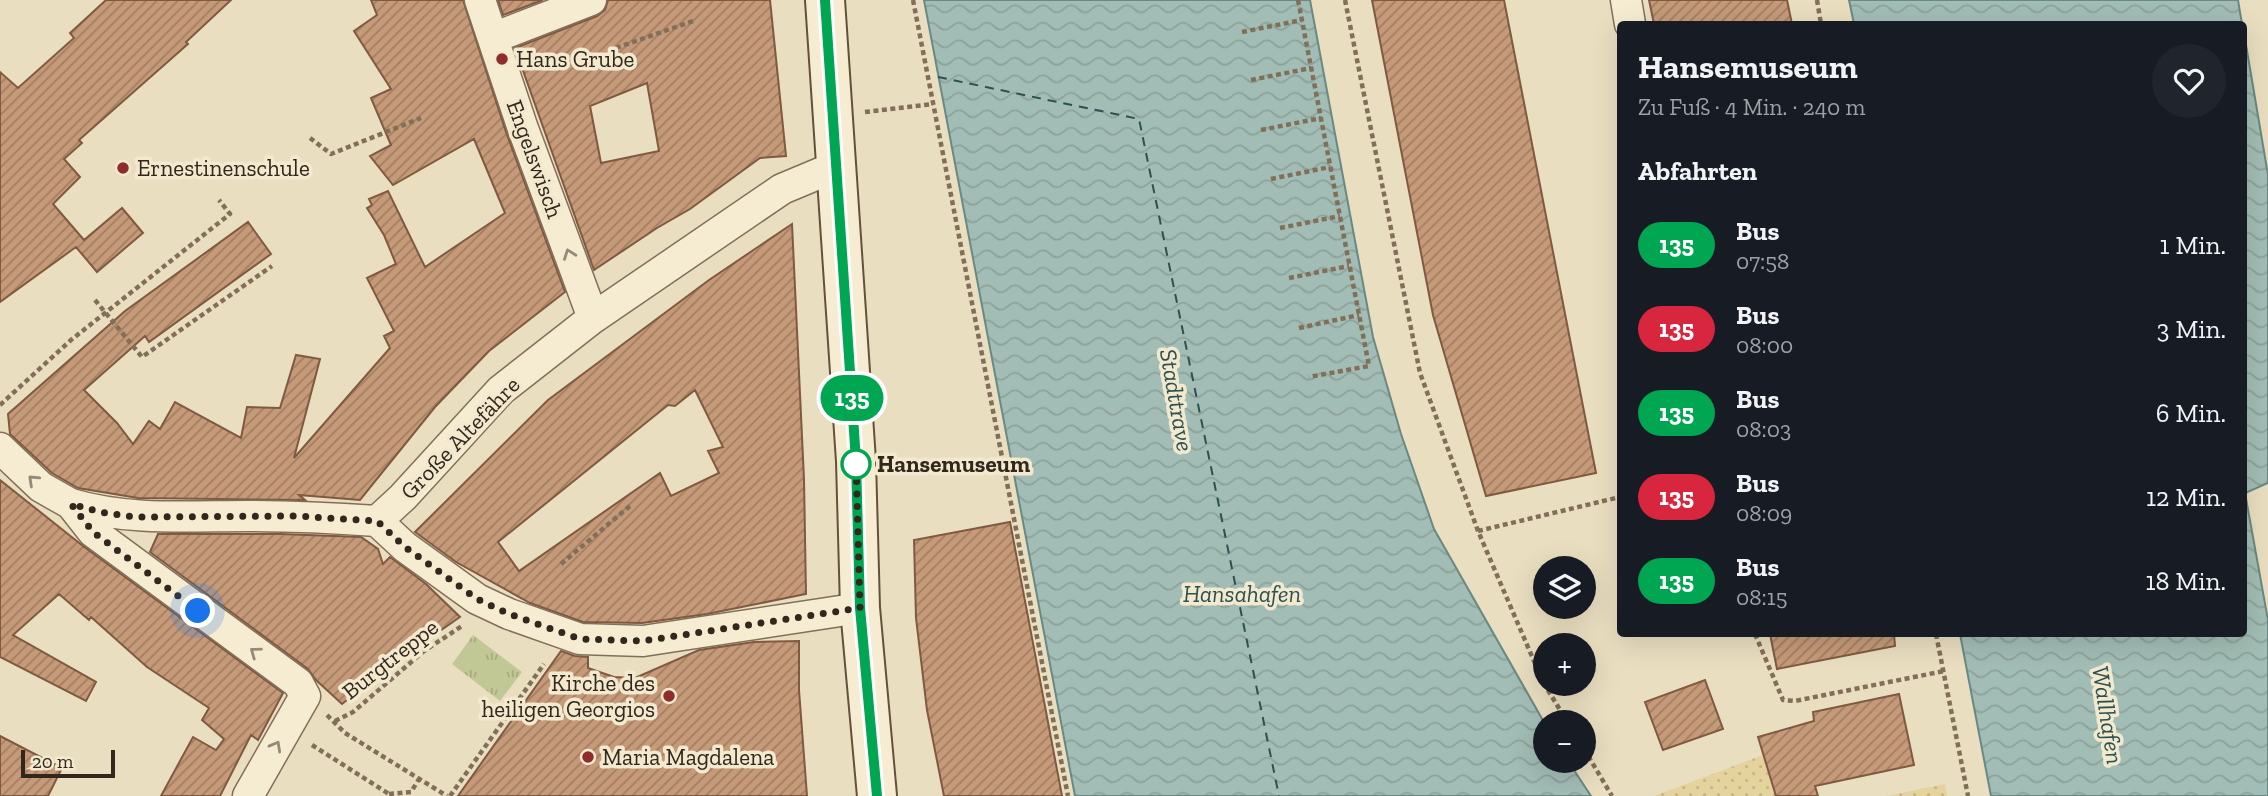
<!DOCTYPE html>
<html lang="de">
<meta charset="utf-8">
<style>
:root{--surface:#171b24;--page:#20242c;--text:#f1f3f6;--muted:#9ea1a6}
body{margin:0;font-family:"Zilla Slab",serif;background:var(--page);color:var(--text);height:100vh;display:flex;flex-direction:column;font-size:26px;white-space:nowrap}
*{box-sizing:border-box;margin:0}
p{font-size:23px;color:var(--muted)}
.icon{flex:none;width:38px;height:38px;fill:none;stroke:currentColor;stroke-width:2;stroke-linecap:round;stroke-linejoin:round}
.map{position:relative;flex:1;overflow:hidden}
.panel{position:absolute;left:1617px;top:21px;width:630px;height:616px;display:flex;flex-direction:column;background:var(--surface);border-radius:7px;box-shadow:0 7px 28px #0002}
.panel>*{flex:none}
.badge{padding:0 14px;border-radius:23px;font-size:24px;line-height:46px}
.controls{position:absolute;left:1533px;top:556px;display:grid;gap:14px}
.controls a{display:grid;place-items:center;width:63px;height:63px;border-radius:50%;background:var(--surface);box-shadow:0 7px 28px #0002;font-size:35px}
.scale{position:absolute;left:21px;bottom:18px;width:94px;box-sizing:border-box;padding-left:7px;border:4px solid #32271c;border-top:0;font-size:19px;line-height:24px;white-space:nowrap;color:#32271c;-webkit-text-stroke:5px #f2e9cf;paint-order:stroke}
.you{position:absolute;width:35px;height:35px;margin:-18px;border:5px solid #fff;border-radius:50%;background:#1a73e8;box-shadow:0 0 0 10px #1a73e833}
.map>.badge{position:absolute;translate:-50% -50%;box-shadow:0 0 0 4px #fff}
h2{padding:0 21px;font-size:26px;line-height:63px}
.round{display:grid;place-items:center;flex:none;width:74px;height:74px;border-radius:37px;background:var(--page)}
.headline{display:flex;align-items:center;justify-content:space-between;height:119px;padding:0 21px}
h1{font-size:33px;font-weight:700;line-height:52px}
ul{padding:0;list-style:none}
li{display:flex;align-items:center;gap:21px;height:84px;padding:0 21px}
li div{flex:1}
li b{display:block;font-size:26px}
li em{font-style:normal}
li .badge{min-width:77px;font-weight:700;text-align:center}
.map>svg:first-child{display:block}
</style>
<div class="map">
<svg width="2268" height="796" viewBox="0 0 2268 796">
<defs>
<pattern id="sand-dots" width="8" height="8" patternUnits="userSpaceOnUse" patternTransform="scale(1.75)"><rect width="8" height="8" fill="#e5d39e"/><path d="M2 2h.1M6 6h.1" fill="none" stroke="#c5b588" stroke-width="1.8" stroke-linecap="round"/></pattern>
<pattern id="park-tufts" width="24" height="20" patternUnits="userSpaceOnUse" patternTransform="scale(1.75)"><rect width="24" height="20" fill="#c1c795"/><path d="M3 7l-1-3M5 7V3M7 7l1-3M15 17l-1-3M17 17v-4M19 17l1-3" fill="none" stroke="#a6ab80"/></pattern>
<pattern id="water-waves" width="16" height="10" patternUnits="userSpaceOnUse" patternTransform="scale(1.75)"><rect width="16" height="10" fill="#a2bdb5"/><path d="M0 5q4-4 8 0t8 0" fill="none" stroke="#8ca29b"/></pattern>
<pattern id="building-hatch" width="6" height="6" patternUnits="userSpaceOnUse" patternTransform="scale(1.75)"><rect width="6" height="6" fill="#c69a78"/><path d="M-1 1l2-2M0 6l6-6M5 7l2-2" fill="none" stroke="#a17e62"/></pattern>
</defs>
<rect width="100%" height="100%" fill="#eadec0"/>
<path fill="url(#sand-dots)" d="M 1763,755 L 1776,796 L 1654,796 Z
M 1945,784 L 1947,796 L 1887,796 Z"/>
<path fill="url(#park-tufts)" d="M 473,635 L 522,672 L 500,701 L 452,664 Z"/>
<path fill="url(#water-waves)" stroke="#6a8982" stroke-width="2" d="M 924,0 L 1310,0 L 1373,337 L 1401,434 L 1434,529 L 1545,724 L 1545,761 L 1568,761 L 1591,796 L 1075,796 Z
M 1849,0 L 2238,0 L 2242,24 L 1854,24 Z
M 2244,33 L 2268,175 L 2268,483 L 2245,493 L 2268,620 L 2268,796 L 1991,796 L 1960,634 L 2244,634 Z"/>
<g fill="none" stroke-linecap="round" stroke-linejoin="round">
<path stroke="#2d5150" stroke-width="2" stroke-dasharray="9 7" stroke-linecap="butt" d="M 938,77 L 1139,119 L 1279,796"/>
</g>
<path fill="url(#building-hatch)" stroke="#7f5a40" stroke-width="2" fill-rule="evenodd" d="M 106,0 L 231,0 L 186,42 L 188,44 L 79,140 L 82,143 L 64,159 L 80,177 L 53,204 L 84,240 L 122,208 L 143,233 L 97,272 L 76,247 L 0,302 L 0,72 L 18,88 L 74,38 L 70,33 Z
M 371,0 L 463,0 L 506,132 L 565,292 L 489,351 L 435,407 L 360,500 L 299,495 L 305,500 L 138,498 L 78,488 L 52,473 L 10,434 L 8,414 L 125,311 L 248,222 L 271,254 L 149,342 L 145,336 L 84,390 L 117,423 L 133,444 L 149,421 L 160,429 L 175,402 L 241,438 L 247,407 L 280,408 L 296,355 L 320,359 L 294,458 L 390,348 L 384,336 L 394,331 L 367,278 L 396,264 L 384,235 L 367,208 L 372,205 L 369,199 L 388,191 L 425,267 L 505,213 L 474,139 L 393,185 L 370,156 L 391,145 L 371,98 L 391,89 L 354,31 L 377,15 Z
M 498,0 L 543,0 L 503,15 Z
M 608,0 L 770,0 L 786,156 L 760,158 L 690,209 L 657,228 L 594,270 L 515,48 L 597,16 L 605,10 ZM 647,83 L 659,151 L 601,163 L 590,106 Z
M 1372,0 L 1504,0 L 1596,473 L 1486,496 L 1433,315 Z
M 1649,0 L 1787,0 L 1792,24 L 1654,24 Z
M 792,224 L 804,479 L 806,594 L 707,614 L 642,623 L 583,622 L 530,603 L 456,562 L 415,532 L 548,400 L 709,280 ZM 695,390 L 723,447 L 708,451 L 719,473 L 671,496 L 660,473 L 519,571 L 498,542 L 668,405 L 675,406 Z
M 0,480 L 83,546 L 283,693 L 258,740 L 251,735 L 220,796 L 161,796 L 193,737 L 216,750 L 224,739 L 202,720 L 209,708 L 147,667 L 91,617 L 89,620 L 59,594 L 13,635 L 96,682 L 86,701 L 0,657 Z
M 1010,522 L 1062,796 L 944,796 L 927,710 L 916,618 L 914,540 Z
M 158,534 L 280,534 L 361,537 L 378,549 L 383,564 L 390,557 L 426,584 L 460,617 L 393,664 L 342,704 L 316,680 L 308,669 L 150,552 Z
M 1770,634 L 1894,634 L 1895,646 L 1777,669 Z
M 799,641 L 799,690 L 807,796 L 458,796 L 561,651 L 575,656 L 588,657 L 588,668 L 614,677 L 635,678 L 699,650 L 754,642 Z
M 1705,680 L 1723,729 L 1663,750 L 1645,702 Z
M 1899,694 L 1914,765 L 1815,786 L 1818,796 L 1776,796 L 1758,737 L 1814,721 L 1813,712 Z
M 0,736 L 62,768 L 48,796 L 0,796 Z"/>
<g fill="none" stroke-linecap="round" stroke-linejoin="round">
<defs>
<path id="minor" d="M 480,0 L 522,126 L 593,318
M 1626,0 L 1630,24
M 493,38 L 591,0
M 0,448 L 41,487 L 71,504 L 93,532 L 298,683 L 305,696 L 248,796
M 71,504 C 129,521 188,516 248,516 C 291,516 334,518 377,521 L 403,497 L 501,390 L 593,318 L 782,189 L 837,166
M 377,521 L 405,547 L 477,599 L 509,614 L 580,639 L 643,641 L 860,608"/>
<path id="secondary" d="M 825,0 L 856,461 L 860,608 L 877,796"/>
</defs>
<use href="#minor" stroke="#826f59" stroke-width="33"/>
<use href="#secondary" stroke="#64513c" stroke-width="42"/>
<path stroke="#826f59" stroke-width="4.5" stroke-dasharray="5 3.5" stroke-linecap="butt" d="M 913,0 L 1068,796
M 1298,0 L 1369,366 L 1309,377
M 1345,0 L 1420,373 L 1478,531 L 1543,682 L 1568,723
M 1817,0 L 1821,24
M 1242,32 L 1302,20
M 616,48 L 696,20
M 1251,80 L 1311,68
M 865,112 L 933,104
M 1261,130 L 1321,118
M 310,138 L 331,154 L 421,118
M 1271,179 L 1330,167
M 1280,228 L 1340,216
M 1289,278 L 1349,266
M 95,300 L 142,357 L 272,266
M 1299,328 L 1359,315
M 0,405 L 71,340 L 230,214 L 219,200
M 1478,531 L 1620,497
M 561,564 L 630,506
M 1755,634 L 1783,700 L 1795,701 L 1944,671
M 1936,634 L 1968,796
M 327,715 L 345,733 L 447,796
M 335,721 L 353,712 L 424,651 L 462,626
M 312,745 L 389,794 L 388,796
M 1584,749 L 1612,796
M 389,794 L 411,792 L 419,779
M 450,796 L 544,664"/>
<use href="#minor" stroke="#f6ecd2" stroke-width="30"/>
<use href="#secondary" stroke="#f6ecd2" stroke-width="38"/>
</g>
<defs><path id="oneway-chevron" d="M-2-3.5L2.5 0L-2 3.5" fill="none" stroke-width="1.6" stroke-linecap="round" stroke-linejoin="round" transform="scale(1.75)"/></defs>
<g stroke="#948a77">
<use href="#oneway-chevron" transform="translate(569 254) rotate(-110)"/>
<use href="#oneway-chevron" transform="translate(33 480) rotate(-137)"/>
<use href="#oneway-chevron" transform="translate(255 652) rotate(-144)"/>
<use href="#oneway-chevron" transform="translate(276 746) rotate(-61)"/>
</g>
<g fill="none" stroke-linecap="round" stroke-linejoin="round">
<defs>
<path id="line" d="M 825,0 L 856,461 L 860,608 L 877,796"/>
</defs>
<use href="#line" stroke="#fff" stroke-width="16"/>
<use href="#line" stroke="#00a651" stroke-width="10"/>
<path stroke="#32271c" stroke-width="7" stroke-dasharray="0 12.6" d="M 198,611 L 93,532 L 71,504 L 100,512 L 135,517 L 296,516 L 377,521 L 405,547 L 477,599 L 509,614 L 580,639 L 643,641 L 860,608 L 856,461 L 856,464"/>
</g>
<g fill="#8d2e2d" stroke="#f2e9cf" stroke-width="2.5">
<circle cx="502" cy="59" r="7"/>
<circle cx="123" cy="168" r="7"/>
<circle cx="669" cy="696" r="7"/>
<circle cx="588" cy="757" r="7"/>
</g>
<circle fill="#fff" stroke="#00a651" stroke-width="3.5" cx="856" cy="464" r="14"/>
<g text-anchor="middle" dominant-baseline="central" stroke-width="7" stroke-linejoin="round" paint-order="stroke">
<g font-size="23" fill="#32271c" stroke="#f2e9cf" text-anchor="start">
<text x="516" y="59">Hans Grube</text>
<text x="137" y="168">Ernestinenschule</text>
<text x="655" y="683" text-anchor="end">Kirche des<tspan x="655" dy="26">heiligen Georgios</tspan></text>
<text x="602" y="757">Maria Magdalena</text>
</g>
<g font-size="23" fill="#32271c" stroke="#f2e9cf">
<text transform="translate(535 159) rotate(70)">Engelswisch</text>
<text transform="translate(460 438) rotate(-46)">Große Altefähre</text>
<text transform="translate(390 659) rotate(-38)">Burgtreppe</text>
</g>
<g font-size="23" font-weight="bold" fill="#32271c" stroke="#f2e9cf" text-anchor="start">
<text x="877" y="464">Hansemuseum</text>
</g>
<g font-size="24" font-style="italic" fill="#2d5150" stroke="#f2e9cf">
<text transform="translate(1177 400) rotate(80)">Stadttrave</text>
<text x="1242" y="593">Hansahafen</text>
<text transform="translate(2108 715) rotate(81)">Wallhafen</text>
</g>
</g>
</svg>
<div class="controls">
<a><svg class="icon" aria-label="layers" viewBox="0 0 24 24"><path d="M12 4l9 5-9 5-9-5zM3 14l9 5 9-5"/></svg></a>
<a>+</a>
<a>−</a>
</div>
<div class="scale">20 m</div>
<div class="you" style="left:198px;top:611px"></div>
<b class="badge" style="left:852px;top:398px;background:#00a651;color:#fff">135</b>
<section class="panel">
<div class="headline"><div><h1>Hansemuseum</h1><p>Zu Fuß · 4 Min. · 240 m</p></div><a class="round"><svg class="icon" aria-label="heart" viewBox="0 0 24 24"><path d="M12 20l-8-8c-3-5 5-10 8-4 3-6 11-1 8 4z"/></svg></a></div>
<h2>Abfahrten</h2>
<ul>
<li><span class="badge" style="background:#00a651;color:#fff">135</span><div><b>Bus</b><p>07:58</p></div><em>1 Min.</em></li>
<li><span class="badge" style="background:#d7263d;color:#fff">135</span><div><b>Bus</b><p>08:00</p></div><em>3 Min.</em></li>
<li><span class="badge" style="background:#00a651;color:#fff">135</span><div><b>Bus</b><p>08:03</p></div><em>6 Min.</em></li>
<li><span class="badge" style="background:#d7263d;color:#fff">135</span><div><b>Bus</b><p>08:09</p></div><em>12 Min.</em></li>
<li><span class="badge" style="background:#00a651;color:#fff">135</span><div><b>Bus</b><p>08:15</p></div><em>18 Min.</em></li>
</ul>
</section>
</div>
